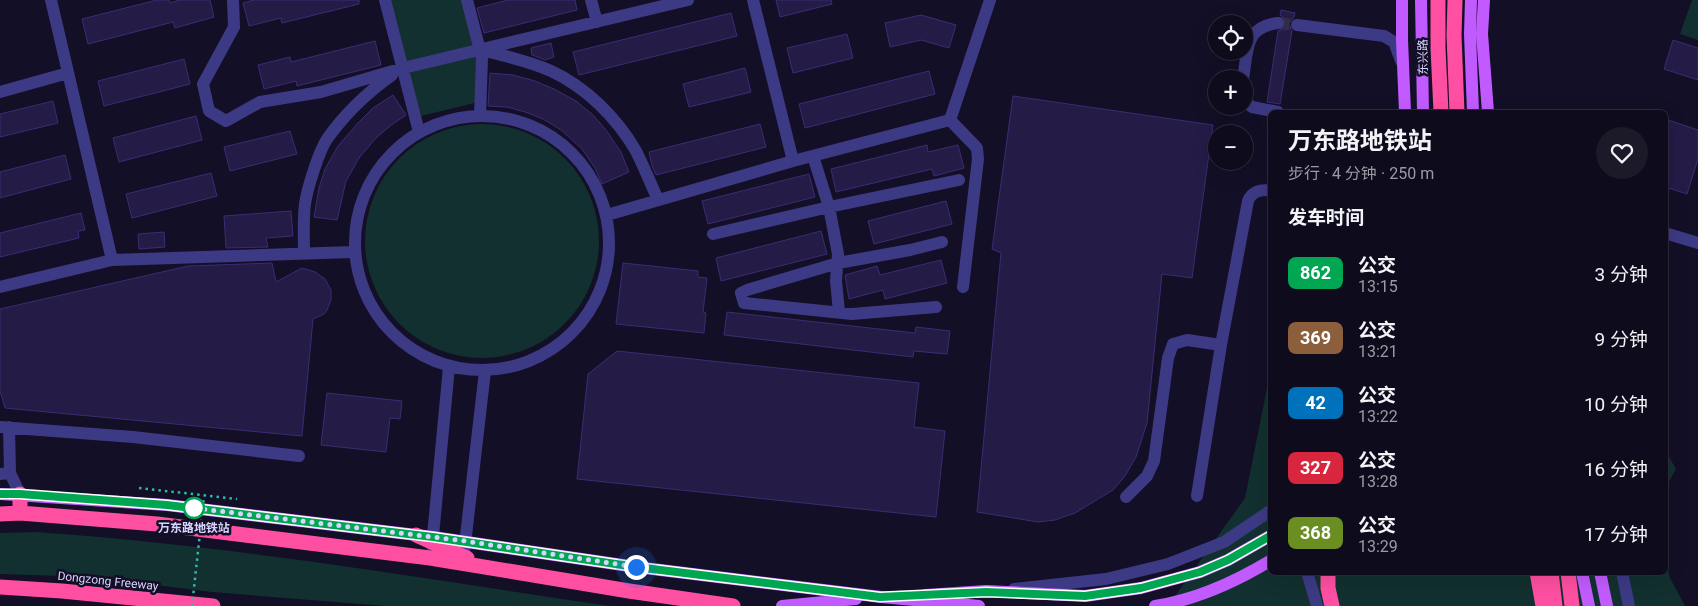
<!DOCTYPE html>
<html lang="zh">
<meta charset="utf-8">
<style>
:root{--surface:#0e0b1c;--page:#1c1929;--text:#f1f3f6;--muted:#9b9ba3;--line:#2e2b3b}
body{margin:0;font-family:Roboto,"Noto Sans SC",sans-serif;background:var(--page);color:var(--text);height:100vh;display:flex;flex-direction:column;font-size:19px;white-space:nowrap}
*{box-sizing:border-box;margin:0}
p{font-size:16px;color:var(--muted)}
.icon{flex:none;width:28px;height:28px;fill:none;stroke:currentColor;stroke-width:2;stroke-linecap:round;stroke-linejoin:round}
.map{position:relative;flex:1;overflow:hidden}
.sheet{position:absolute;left:1268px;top:110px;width:400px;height:465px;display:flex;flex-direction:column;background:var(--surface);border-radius:8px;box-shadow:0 5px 20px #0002,0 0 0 1px var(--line)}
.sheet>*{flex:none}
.badge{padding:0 10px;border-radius:8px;font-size:18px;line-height:32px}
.tools{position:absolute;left:1208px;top:15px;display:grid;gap:10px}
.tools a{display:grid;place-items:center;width:45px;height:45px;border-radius:50%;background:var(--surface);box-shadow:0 5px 20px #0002,0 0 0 1px var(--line);font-size:25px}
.you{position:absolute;width:25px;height:25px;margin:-12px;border:4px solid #fff;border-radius:50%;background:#1a73e8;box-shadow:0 0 0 8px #1a73e833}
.map>.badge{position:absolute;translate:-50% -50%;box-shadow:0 0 0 2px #fff}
h2{padding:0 20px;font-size:19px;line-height:45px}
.round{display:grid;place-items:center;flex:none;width:52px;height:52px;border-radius:26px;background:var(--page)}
.headline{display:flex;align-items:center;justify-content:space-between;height:85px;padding:0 20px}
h1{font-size:24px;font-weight:700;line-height:38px}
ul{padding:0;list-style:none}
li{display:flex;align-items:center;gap:15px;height:65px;padding:0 20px}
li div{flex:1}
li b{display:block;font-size:19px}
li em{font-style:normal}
li .badge{min-width:55px;font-weight:700;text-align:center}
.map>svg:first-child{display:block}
</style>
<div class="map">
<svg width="1698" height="606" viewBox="0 0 1698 606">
<rect width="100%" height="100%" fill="#130f26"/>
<path fill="#12302f" d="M 389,0 L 464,0 L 482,69 L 483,101 L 421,116 Z
M 1692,0 L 1698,0 L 1698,40 L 1680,34 Z
M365 241a117 117 0 1 1 234 0a117 117 0 1 1-234 0Z
M 1270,373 L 1270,572 L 1665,572 L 1665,556 L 1670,578 L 1685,606 L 1168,606 L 1245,498 Z
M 1665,450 L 1676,469 L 1665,489 Z
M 35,532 C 228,545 419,578 610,606 L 385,606 L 212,592 L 91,577 L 0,574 L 0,533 Z"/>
<path fill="#241b47" stroke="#3b2d73" d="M 157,0 L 169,0 L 170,3 L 179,0 L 210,0 L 214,17 L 175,28 L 173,22 L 88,44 L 82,19 Z
M 254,0 L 359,0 L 359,4 L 282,23 L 281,18 L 249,26 L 243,3 Z
M 508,0 L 575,0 L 577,10 L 484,33 L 477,8 Z
M 776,0 L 831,0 L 832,4 L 780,17 Z
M 1281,10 L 1295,13 L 1294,17 L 1289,24 L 1292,31 L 1280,104 L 1267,102 L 1278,31 L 1283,29 L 1286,25 L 1284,18 L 1280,15 Z
M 731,13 L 737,36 L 579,75 L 573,52 Z
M 921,15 L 956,25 L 949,48 L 921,40 L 890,47 L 885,23 Z
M 847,34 L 853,58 L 793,73 L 787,48 Z
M 1673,40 L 1698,48 L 1698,80 L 1664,69 Z
M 375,41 L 381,65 L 297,86 L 296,81 L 264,89 L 258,65 L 290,57 L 291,62 Z
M 551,43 L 554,57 L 545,60 L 532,55 L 531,48 Z
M 184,59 L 190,84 L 104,106 L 98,81 Z
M 745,68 L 751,92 L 689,107 L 683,84 Z
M 929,71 L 935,94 L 805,128 L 799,104 Z
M 490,73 L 513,75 L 535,81 L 556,90 L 576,101 L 593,115 L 606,130 L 621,152 L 629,172 L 602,184 L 595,168 L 582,149 L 561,130 L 543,119 L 525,112 L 507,107 L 488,106 Z
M 393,95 L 406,115 L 390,126 L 376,138 L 359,158 L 346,181 L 337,220 L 314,217 L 319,188 L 325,169 L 338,146 L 358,123 L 373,108 Z
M 1013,96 L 1213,125 L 1192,278 L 1162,274 L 1147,423 L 1136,457 L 1125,476 L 1113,490 L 1075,513 L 1055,520 L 1038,522 L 977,512 L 1001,253 L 992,249 Z
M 53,101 L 58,123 L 0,137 L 0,114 Z
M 196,116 L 202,140 L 119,162 L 113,138 Z
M 1665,119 L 1698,130 L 1698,159 L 1687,194 L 1665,187 Z
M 760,124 L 766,147 L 656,175 L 652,166 L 649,152 Z
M 290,131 L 297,154 L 230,171 L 224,147 Z
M 927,145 L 928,152 L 958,145 L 964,168 L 934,176 L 932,169 L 836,192 L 831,169 Z
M 65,155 L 71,179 L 0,198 L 0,172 Z
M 211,173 L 217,196 L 132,218 L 126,194 Z
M 809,174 L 815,197 L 708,224 L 702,201 Z
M 946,201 L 952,224 L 874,244 L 868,221 Z
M 291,211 L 293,236 L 266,238 L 268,247 L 226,248 L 224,216 Z
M 81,213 L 85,230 L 78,231 L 79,238 L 0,257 L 0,233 Z
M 821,231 L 827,254 L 721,281 L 716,258 Z
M 164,232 L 165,247 L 139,249 L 138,234 Z
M 941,260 L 947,283 L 885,299 L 883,290 L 849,299 L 845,275 L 877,266 L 880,275 Z
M 272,263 L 276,282 L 302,268 L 315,272 L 325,279 L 331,290 L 331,300 L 327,310 L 324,314 L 313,319 L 302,436 L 5,408 L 0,391 L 0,309 L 188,266 Z
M 623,263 L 698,271 L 698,277 L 707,278 L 703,312 L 706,313 L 704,333 L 616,324 Z
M 727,312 L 915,333 L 916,327 L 950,331 L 947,354 L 914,351 L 913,357 L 724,335 Z
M 617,351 L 919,383 L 914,427 L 945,431 L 936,517 L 577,479 L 588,374 Z
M 327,393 L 402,401 L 400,419 L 390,418 L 386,452 L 321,445 Z"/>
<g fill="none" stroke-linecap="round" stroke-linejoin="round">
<path stroke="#312d47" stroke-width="12" stroke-dasharray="12 6" stroke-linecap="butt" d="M 1278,23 L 1297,25"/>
<path stroke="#2fb8b0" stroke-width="2.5" stroke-dasharray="2.5 4" stroke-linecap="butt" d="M 139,488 L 237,499"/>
<path stroke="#3d3a85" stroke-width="12" d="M 51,0 L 112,260
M 233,0 L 234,27 L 203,84 L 209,111 L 226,121 L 260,102 L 321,92 L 403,68 L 688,0
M 385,0 L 419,132
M 467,0 L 482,58 L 480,116
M 591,0 L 597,22
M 753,0 L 793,161
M 1297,25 L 1384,36 L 1394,42 L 1401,61
M 481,50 C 505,56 529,61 551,71 C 586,87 617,118 636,151 C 644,167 651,184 658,200
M 1243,79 C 1248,50 1244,27 1278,23
M 0,92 L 68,73
M 1244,101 L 1252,107 L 1278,112
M355 243a127 127 0 1 1 254 0a127 127 0 1 1-254 0Z
M 950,120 L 977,148 L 978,159 L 963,287
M 813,156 L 829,207 L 838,254 L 836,281 L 839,312
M 607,215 L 793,161 L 950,120 L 990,0
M 1665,233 L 1698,243
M 713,234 L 829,207 L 959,180
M 304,254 C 304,237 303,220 305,204 C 307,189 319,151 327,139 C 344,115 368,92 392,75
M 0,287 L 112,260 L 353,252
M 936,307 L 852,314 L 744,303 L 741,293 L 747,290 L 838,263 L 910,250 L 942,242
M 0,427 L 133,437 L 299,456
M 9,427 L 10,473
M 0,474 L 10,473 L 20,494
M 1197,496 L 1221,345 L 1248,201 C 1252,191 1260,190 1270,190
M 1126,497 L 1147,476 L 1154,461 L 1168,358 L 1173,344 L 1187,340 L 1221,345
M 432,546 L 449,367
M 464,553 L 485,371
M 1307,572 L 1317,606
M 1622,572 L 1629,606
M 1014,589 L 1106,579 L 1168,564 L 1224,542 L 1270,511"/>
<path stroke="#c25bff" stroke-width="12" d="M 1402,0 L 1402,40 L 1405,112
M 1421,0 L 1423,112
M 1471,0 L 1470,34 L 1473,112
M 1484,0 L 1482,34 L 1488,112
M 0,494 L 167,505 L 433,537 L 636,567 L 881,597 L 979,606
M 1582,572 L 1589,606
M 1600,572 L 1607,606
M 926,595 L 986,591 L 1085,596 L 1141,588 L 1200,572 L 1228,560 L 1270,536
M 782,606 L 856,599
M 1155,606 C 1196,600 1235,582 1270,561"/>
<path stroke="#ff4fa3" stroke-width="15" d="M 1438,0 L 1438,48 L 1441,112
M 1455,0 L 1454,35 L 1457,112
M 20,494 L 20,513
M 0,514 L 20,513 L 157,524 L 430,558 L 629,591 L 733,606
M 416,535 L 467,558
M 1328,572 L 1328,588 L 1332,606
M 1537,572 L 1543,606
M 1551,572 L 1555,606
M 1568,572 L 1572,606
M 0,587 L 62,591 L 213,606"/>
<path stroke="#2fb8b0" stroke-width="2.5" stroke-dasharray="2.5 4" stroke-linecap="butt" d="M 192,606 L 204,496"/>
</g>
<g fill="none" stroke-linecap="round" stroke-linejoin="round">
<defs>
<path id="line" d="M 0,494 L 20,494 L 167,505 L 433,537 L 636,567 L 880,597 L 986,592 L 1085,596 L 1141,588 L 1200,572 L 1228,560 L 1270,536"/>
</defs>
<use href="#line" stroke="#fff" stroke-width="11"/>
<use href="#line" stroke="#00a651" stroke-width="8"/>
<path stroke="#d9d4ff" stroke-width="5" stroke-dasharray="0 9" d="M 194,508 L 186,507 L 465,541 L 636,567"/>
</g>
<circle fill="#fff" stroke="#00a651" stroke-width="2.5" cx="194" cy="508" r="10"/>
<g text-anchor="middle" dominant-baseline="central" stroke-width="5" stroke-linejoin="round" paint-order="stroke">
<g font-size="12" fill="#d9d4ff" stroke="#130f26">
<text transform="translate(1423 57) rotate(-91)">东兴路</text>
<text transform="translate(108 581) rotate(6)">Dongzong Freeway</text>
</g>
<g font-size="12" font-weight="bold" fill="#d9d4ff" stroke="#130f26">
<text x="194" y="528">万东路地铁站</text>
</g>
</g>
</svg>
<div class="tools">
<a><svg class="icon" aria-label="locate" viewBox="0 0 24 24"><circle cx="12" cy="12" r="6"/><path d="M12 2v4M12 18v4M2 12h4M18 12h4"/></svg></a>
<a>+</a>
<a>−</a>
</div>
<div class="you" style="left:636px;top:567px"></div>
<section class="sheet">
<div class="headline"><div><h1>万东路地铁站</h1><p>步行 · 4 分钟 · 250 m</p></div><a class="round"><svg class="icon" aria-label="heart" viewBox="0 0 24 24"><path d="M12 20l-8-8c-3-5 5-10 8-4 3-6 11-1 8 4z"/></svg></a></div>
<h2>发车时间</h2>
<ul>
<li><span class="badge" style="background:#00a651;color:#fff">862</span><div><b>公交</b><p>13:15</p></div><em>3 分钟</em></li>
<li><span class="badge" style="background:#8b5e3c;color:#fff">369</span><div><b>公交</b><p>13:21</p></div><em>9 分钟</em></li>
<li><span class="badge" style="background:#0072bc;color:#fff">42</span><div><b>公交</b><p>13:22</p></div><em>10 分钟</em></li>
<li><span class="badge" style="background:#d7263d;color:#fff">327</span><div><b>公交</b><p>13:28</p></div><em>16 分钟</em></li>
<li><span class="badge" style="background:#6b8e23;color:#fff">368</span><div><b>公交</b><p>13:29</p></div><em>17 分钟</em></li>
</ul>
</section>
</div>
